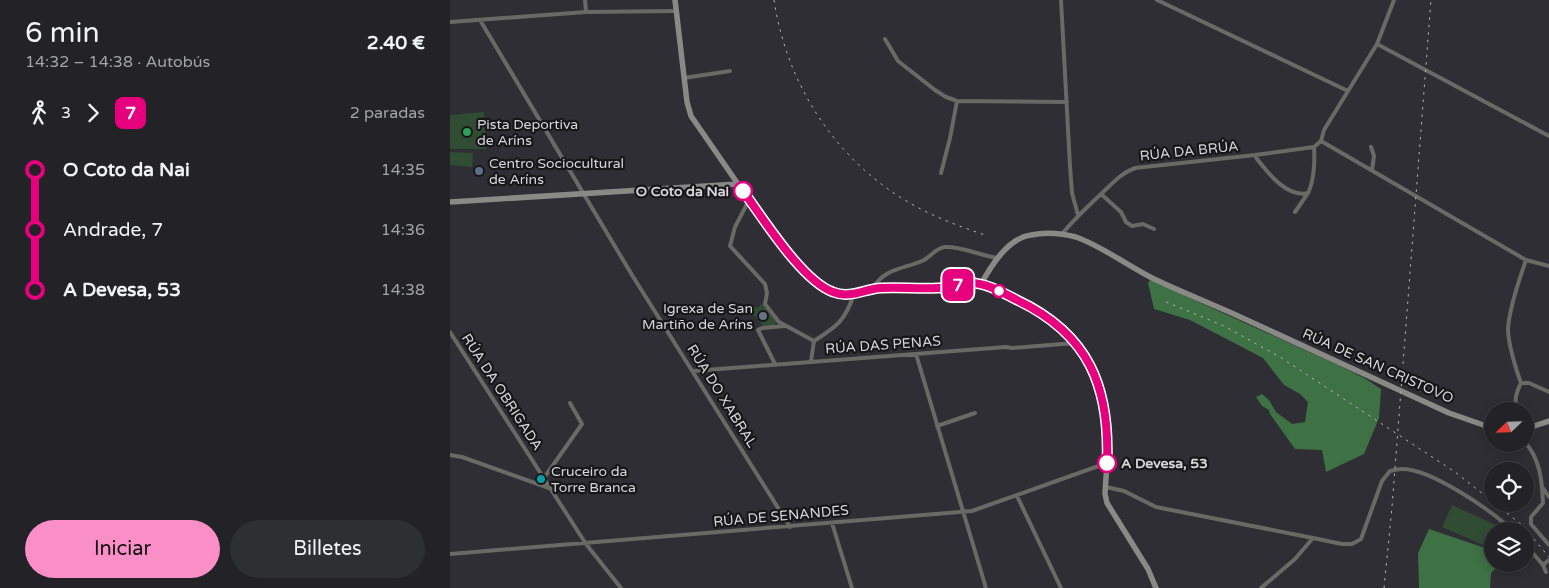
<!DOCTYPE html>
<html lang="es">
<meta charset="utf-8">
<style>
:root{--surface:#222227;--page:#2e2f33;--text:#f1f3f6;--muted:#a2a4a7;--line:#3f3f44;--accent:#fa8fc7}
body{margin:0;font-family:"Varela Round",sans-serif;background:var(--page);color:var(--text);height:100vh;display:flex;flex-direction:column;font-size:19px;white-space:nowrap}
*{box-sizing:border-box;margin:0}
p{font-size:16px;color:var(--muted)}
.icon{flex:none;width:28px;height:28px;fill:none;stroke:currentColor;stroke-width:2;stroke-linecap:round;stroke-linejoin:round}
.map{position:relative;flex:1;overflow:hidden}
.panel{display:flex;flex-direction:column;background:var(--surface);width:450px}
.panel>*{flex:none}
.badge{padding:0 10px;border-radius:8px;font-size:18px;line-height:32px}
.needle{width:32px;rotate:247deg}
.buttons{position:absolute;left:1034px;top:402px;display:grid;gap:10px}
.buttons a{display:grid;place-items:center;width:50px;height:50px;border-radius:50%;background:var(--surface);box-shadow:0 2px 12px #0003,0 0 0 1px var(--line);font-size:25px}
.map>.badge{position:absolute;translate:-50% -50%;box-shadow:0 0 0 2px #fff}
.legs{display:flex;align-items:center;gap:8px;height:55px;padding:0 25px;font-size:16px}
.legs p{margin-inline-start:auto}
.overview{display:flex;align-items:center;justify-content:space-between;height:85px;padding:0 25px}
h1{font-size:28px;font-weight:600;line-height:38px}
.button{display:flex;gap:10px;margin-top:auto;padding:10px 25px}
.button a{flex:1;height:58px;border-radius:30px;background:var(--accent);color:#111;font-size:20px;font-weight:600;line-height:58px;text-align:center}
.button a+a{background:var(--page);color:var(--text)}
ul{padding:0 25px;list-style:none}
li{display:flex;align-items:center;gap:18px;height:60px;font-size:19px}
li i{display:grid;place-items:center;width:8px;height:100%;margin:0 6px;background:currentColor}
li i::after{content:'';width:12px;height:12px;margin:-6px;border:4px solid;border-radius:50%;background:var(--surface)}
li p{margin-inline-start:auto}
li:first-child i{background:linear-gradient(#0000 50%,currentColor 0)}
li:last-child i{background:linear-gradient(currentColor 50%,#0000 0)}
main{display:flex;flex:1;min-height:0}
.map>svg:first-child{display:block}
</style>
<main>
<section class="panel">
<div class="overview"><div><h1>6 min</h1><p>14:32 – 14:38 · Autobús</p></div><b>2.40 €</b></div>
<div class="legs"><svg class="icon" aria-label="walk" viewBox="0 0 24 24"><circle cx="13" cy="4" r="2"/><path d="M13 8l-2 6 4 7M11 14l-3 7M7 12l3-4h3l4 4"/></svg>3<svg class="icon" aria-label="forward" viewBox="0 0 24 24"><path d="M9 5l7 7-7 7"/></svg><b class="badge" style="background:#e6007e;color:#fff">7</b><p>2 paradas</p></div>
<ul>
<li><i style="color:#e6007e"></i><b>O Coto da Nai</b><p>14:35</p></li>
<li><i style="color:#e6007e"></i><span>Andrade, 7</span><p>14:36</p></li>
<li><i style="color:#e6007e"></i><b>A Devesa, 53</b><p>14:38</p></li>
</ul>
<div class="button"><a>Iniciar</a><a>Billetes</a></div>
</section>
<div class="map">
<svg width="1099" height="588" viewBox="0 0 1099 588">
<rect width="100%" height="100%" fill="#2e2e34"/>
<path fill="#304d33" d="M 34,112 L 36,149 L 0,149 L 0,115 Z
M 0,152 L 23,153 L 22,167 L 0,165 Z
M 312,304 L 327,322 L 323,326 L 314,327 L 305,316 L 299,313 L 305,307 L 307,308 Z
M 1002,505 L 1050,527 L 1048,531 L 1042,531 L 1042,543 L 1040,548 L 992,527 Z"/>
<path fill="#3e7144" d="M 700,280 L 890,366 L 916,379 L 931,389 L 929,418 L 914,454 L 876,472 L 872,450 L 845,449 L 820,414 L 819,410 L 812,406 L 806,397 L 812,394 L 819,400 L 826,412 L 842,424 L 855,422 L 858,402 L 850,394 L 834,385 L 813,358 L 740,320 L 704,309 L 698,283 Z
M 979,529 L 1035,548 L 1042,555 L 1042,564 L 1050,564 L 1041,573 L 1040,588 L 969,588 L 968,553 Z"/>
<g fill="none" stroke-linecap="round" stroke-linejoin="round">
<path stroke="#696a66" stroke-width="4" d="M 135,0 L 136,12
M 611,0 L 620,166 L 622,193 L 628,215
M 707,0 L 898,91
M 30,20 L 182,275 L 340,527
M 0,22 L 136,12 L 226,11
M 435,39 L 448,61 L 485,90 L 496,97 L 507,101 L 617,102
M 927,44 L 1099,136
M 234,78 L 280,71
M 871,141 L 1076,260 L 1099,266
M 864,147 L 871,141 L 874,130 L 927,44 L 944,0
M 921,147 L 924,156 L 922,170
M 805,155 L 807,159 C 818,173 837,198 858,193 C 864,181 865,161 864,147
M 491,173 L 500,138 L 507,101
M 651,194 L 671,212 L 676,222 L 682,226 L 693,224 L 704,229
M 299,200 L 285,227 L 280,246 L 315,284 L 317,293 L 315,304 L 329,322 L 364,341
M 845,212 L 858,193
M 612,234 C 624,219 637,207 651,194 C 662,184 671,173 685,168 L 805,155 L 864,147
M 422,289 C 435,268 453,269 472,261 C 480,258 485,248 495,247 C 512,246 531,256 548,258
M 0,332 L 136,544 L 171,588
M 466,354 L 536,588
M 361,361 L 364,341 C 387,326 395,321 404,294
M 325,364 L 308,330 L 312,328 L 335,326
M 243,371 L 556,347 L 562,348 L 625,343
M 1071,383 L 1079,383 L 1099,392
M 1067,411 C 1064,400 1066,393 1071,383 C 1066,370 1058,343 1058,329 C 1059,309 1069,280 1076,260
M 487,426 L 525,413
M 1075,442 C 1090,459 1092,480 1093,503 L 1081,517 L 1081,524 L 1099,545
M 0,455 L 12,457 L 99,488
M 94,478 L 132,424 L 120,403
M 656,487 L 674,491 L 706,507 L 863,538 L 892,544 L 902,544 L 911,539 L 932,481 L 940,471 C 944,470 948,469 952,469 C 982,469 1042,511 1063,531
M 1093,488 L 1099,497
M 567,496 L 611,588
M 382,523 L 402,588
M 1075,544 L 1093,565 L 1096,572
M 0,554 L 522,511 L 657,463
M 1093,565 L 1099,560
M 811,588 L 845,559 L 863,538"/>
<path stroke="#898a85" stroke-width="5.5" d="M 225,0 L 237,102 L 241,116 C 263,148 286,181 308,213 C 325,236 353,278 379,291 C 399,301 418,288 438,288 C 456,288 474,290 491,288 C 504,287 516,281 529,284 C 545,287 562,297 577,305 C 624,330 654,375 658,429 C 659,450 656,472 655,494 L 657,503 L 698,569 L 706,588
M 0,202 L 288,184
M 531,284 C 541,266 558,238 581,235 C 595,232 611,233 626,237 C 654,247 679,267 706,280 C 732,292 759,303 786,315 C 857,348 928,380 999,413 L 1042,428
M 1075,429 L 1099,421"/>
<path stroke="#b3b2b8" stroke-width="1" stroke-dasharray="2.5 5" stroke-linecap="butt" d="M 324,0 C 337,86 387,163 465,206 C 487,218 511,227 535,235
M 716,302 L 774,326 L 830,357 L 1005,472 L 1042,501
M 1045,504 L 1072,525 L 1099,557
M 934,588 L 942,507 L 981,0"/>
</g>
<g fill="none" stroke-linecap="round" stroke-linejoin="round">
<defs>
<path id="line-1" d="M 293,191 C 313,218 352,281 383,292 C 400,299 414,289 431,288 C 450,287 469,289 488,288 C 499,288 510,284 521,283 C 537,283 553,293 567,300 C 639,334 660,387 657,463"/>
</defs>
<use href="#line-1" stroke="#fff" stroke-width="11"/>
<use href="#line-1" stroke="#e6007e" stroke-width="8"/>
</g>
<circle fill="#2e9e5b" stroke="#171619" stroke-width="2" cx="17" cy="132" r="5"/>
<circle fill="#5c6f8a" stroke="#171619" stroke-width="2" cx="29" cy="171" r="5"/>
<g fill="#fff" stroke="#e6007e" stroke-width="2.5">
<circle cx="293" cy="191" r="9"/>
<circle cx="549" cy="291" r="6"/>
<circle cx="657" cy="463" r="9"/>
</g>
<circle fill="#6b7280" stroke="#171619" stroke-width="2" cx="313" cy="316" r="5"/>
<circle fill="#0f9aa8" stroke="#171619" stroke-width="2" cx="91" cy="479" r="5"/>
<g text-anchor="middle" dominant-baseline="central" stroke-width="4.5" stroke-linejoin="round" paint-order="stroke">
<g font-size="14" fill="#d7d6db" stroke="#171619" text-anchor="start">
<text x="27" y="124">Pista Deportiva<tspan x="27" dy="16">de Aríns</tspan></text>
<text x="39" y="163">Centro Sociocultural<tspan x="39" dy="16">de Aríns</tspan></text>
<text x="303" y="308" text-anchor="end">Igrexa de San<tspan x="303" dy="16">Martiño de Aríns</tspan></text>
<text x="101" y="471">Cruceiro da<tspan x="101" dy="16">Torre Branca</tspan></text>
</g>
<g font-size="14" fill="#d7d6db" stroke="#171619">
<text transform="translate(739 151) rotate(-6)">RÚA DA BRÚA</text>
<text transform="translate(433 345) rotate(-4)">RÚA DAS PENAS</text>
<text transform="translate(928 366) rotate(24)">RÚA DE SAN CRISTOVO</text>
<text transform="translate(52 392) rotate(57)">RÚA DA OBRIGADA</text>
<text transform="translate(272 396) rotate(58)">RÚA DO XABRAL</text>
<text transform="translate(331 516) rotate(-5)">RÚA DE SENANDES</text>
</g>
<g font-size="14" font-weight="bold" fill="#d7d6db" stroke="#171619" text-anchor="end">
<text x="279" y="191">O Coto da Nai</text>
<text x="671" y="463" text-anchor="start">A Devesa, 53</text>
</g>
</g>
</svg>
<div class="buttons">
<a><svg class="needle" viewBox="-14 -14 28 28"><path d="M0-13l5 13h-10z" fill="#e53935"/><path d="M0 13l5-13h-10z" fill="#a2a4a7"/></svg></a>
<a><svg class="icon" aria-label="locate" viewBox="0 0 24 24"><circle cx="12" cy="12" r="6"/><path d="M12 2v4M12 18v4M2 12h4M18 12h4"/></svg></a>
<a><svg class="icon" aria-label="layers" viewBox="0 0 24 24"><path d="M12 4l9 5-9 5-9-5zM3 14l9 5 9-5"/></svg></a>
</div>
<b class="badge" style="left:508px;top:285px;background:#e6007e;color:#fff">7</b>
</div>
</main>
